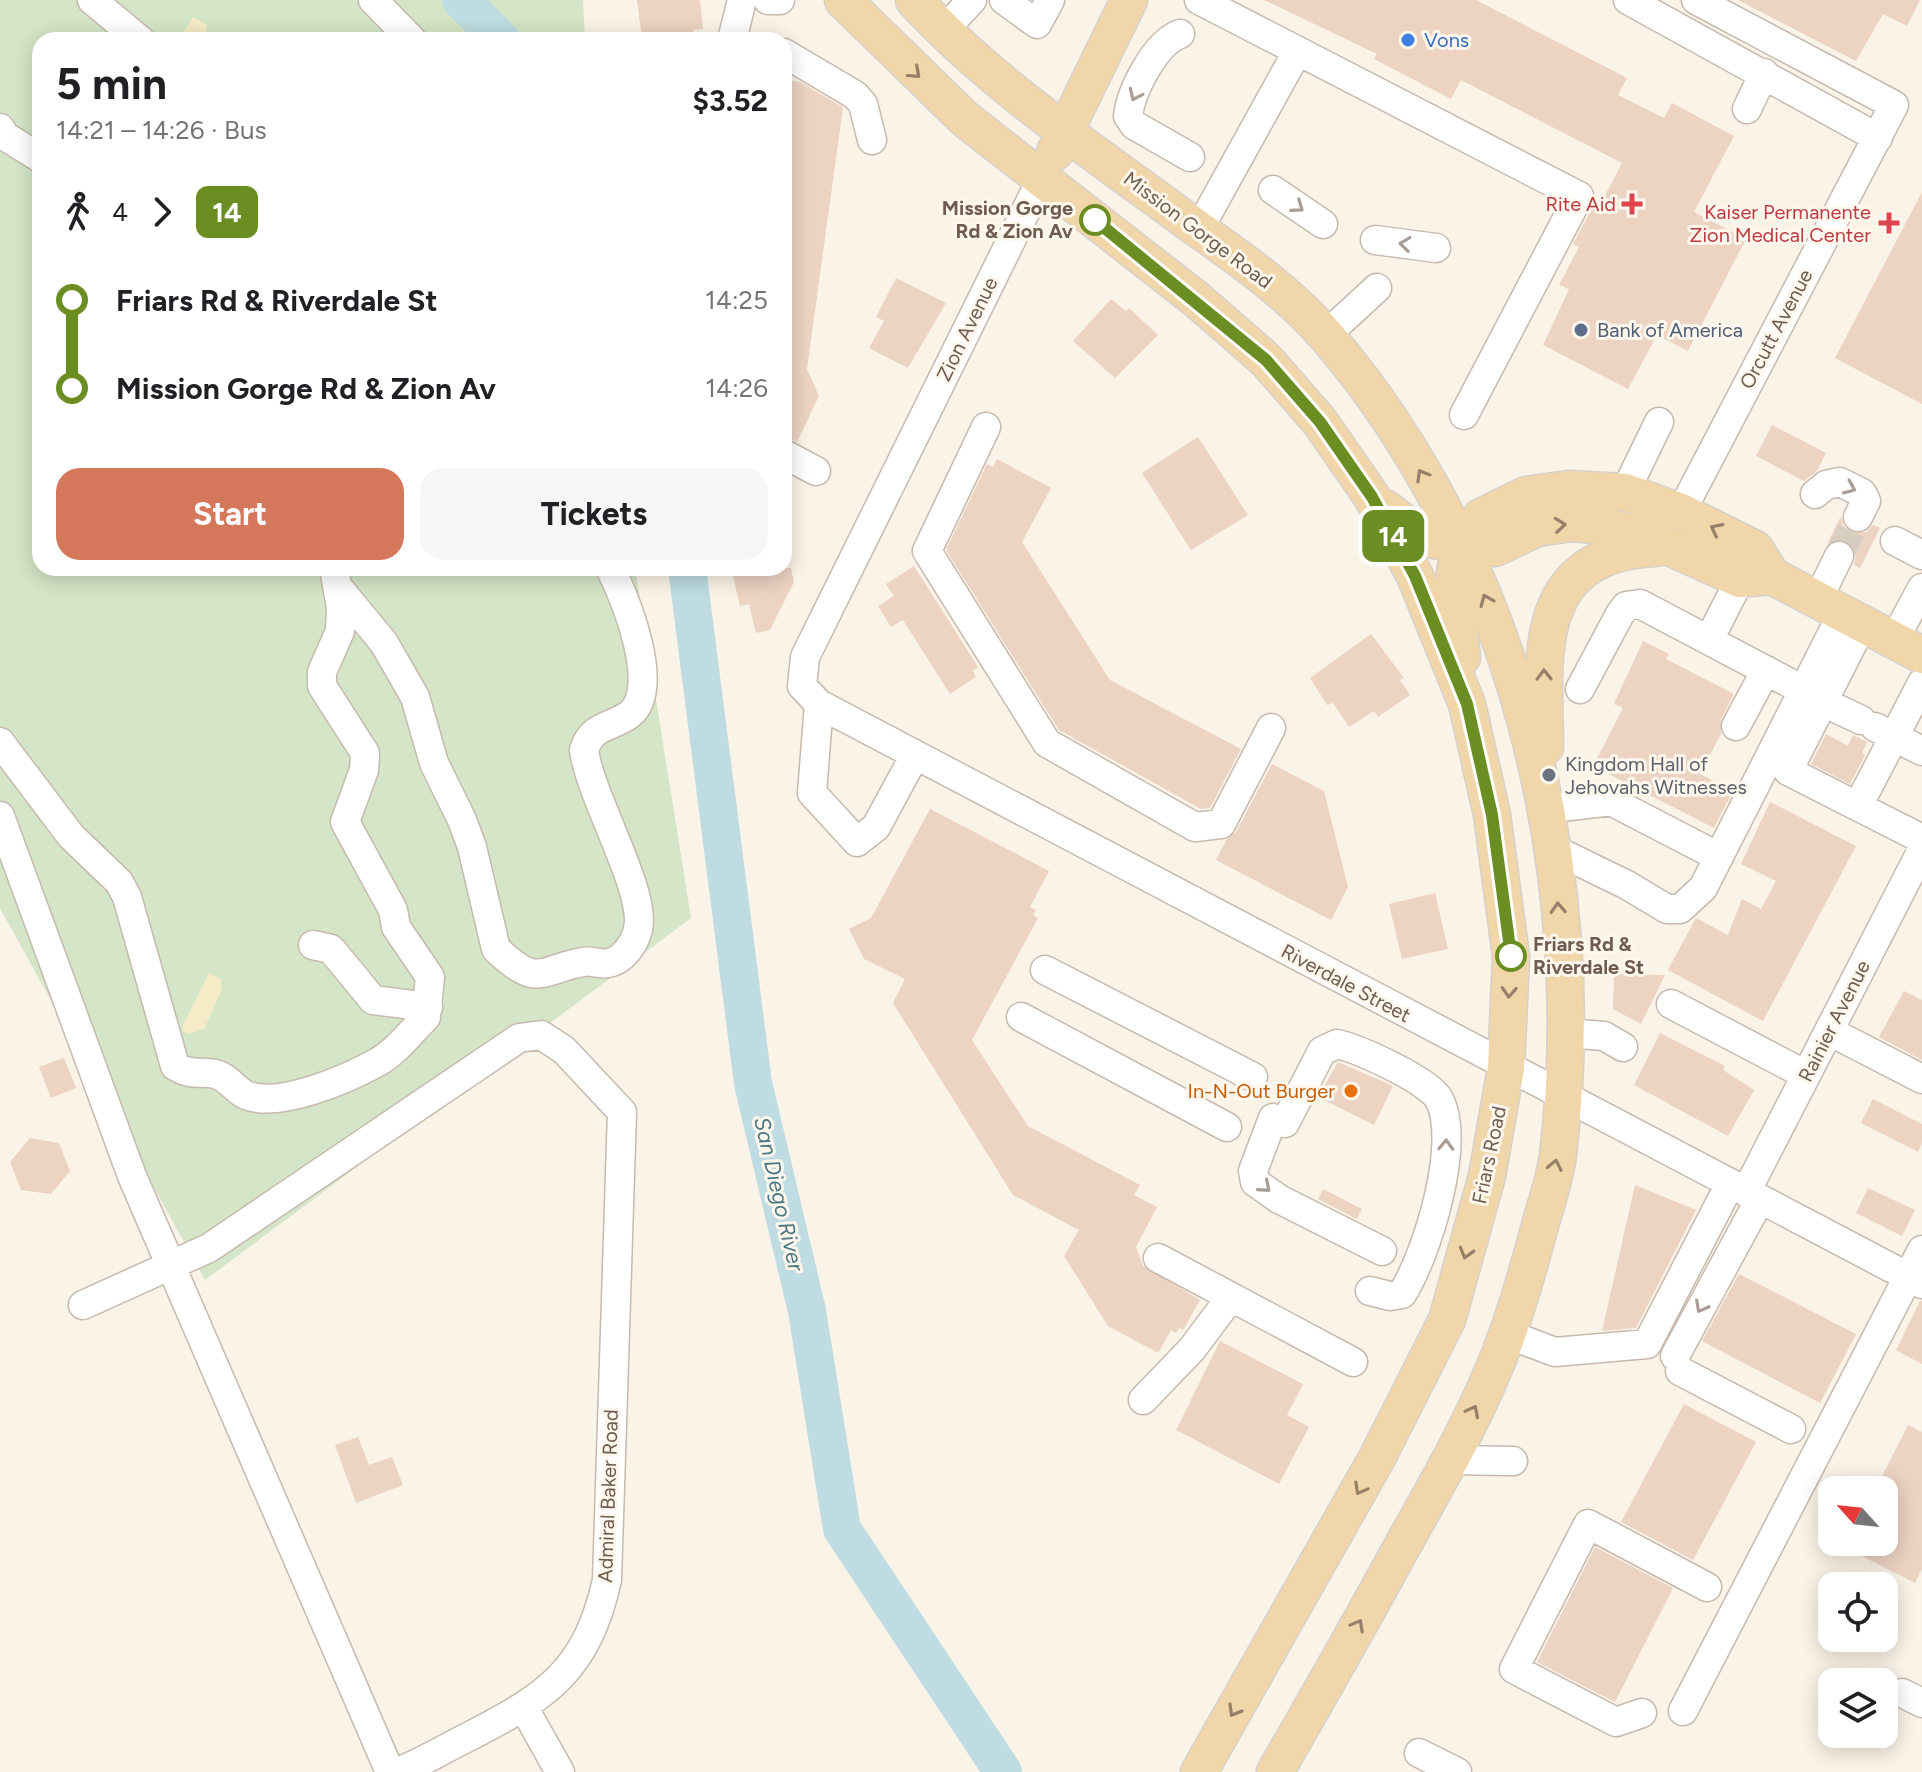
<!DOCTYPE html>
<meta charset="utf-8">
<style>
:root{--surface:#fff;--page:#f6f6f6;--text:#202124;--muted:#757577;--accent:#d5775b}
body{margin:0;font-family:Figtree,sans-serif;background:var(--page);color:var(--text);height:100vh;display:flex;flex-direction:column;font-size:30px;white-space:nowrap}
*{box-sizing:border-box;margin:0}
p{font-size:26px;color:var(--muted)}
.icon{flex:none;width:44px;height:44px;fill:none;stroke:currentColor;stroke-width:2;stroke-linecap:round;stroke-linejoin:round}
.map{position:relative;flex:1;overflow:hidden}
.side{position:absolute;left:32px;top:32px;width:760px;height:544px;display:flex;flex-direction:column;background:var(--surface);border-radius:24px;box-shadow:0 4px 20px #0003}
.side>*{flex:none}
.badge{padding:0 16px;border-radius:12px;font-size:28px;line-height:52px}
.needle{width:52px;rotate:297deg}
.fabs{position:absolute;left:1818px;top:1476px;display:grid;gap:16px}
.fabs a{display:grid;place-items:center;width:80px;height:80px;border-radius:16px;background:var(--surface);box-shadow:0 4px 20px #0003;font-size:40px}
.map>.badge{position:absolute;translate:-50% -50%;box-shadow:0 0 0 4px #fff}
.legs{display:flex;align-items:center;gap:12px;height:88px;padding:0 24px;font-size:26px}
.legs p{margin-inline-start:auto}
.overview{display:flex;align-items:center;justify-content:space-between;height:136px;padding:0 24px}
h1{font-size:44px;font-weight:700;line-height:60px}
.action{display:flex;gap:16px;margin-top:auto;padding:16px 24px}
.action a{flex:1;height:92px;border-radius:24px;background:var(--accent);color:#fff;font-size:32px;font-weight:700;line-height:92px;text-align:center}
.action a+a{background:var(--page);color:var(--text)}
ul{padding:0 24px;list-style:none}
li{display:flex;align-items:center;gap:28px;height:88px;font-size:30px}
li i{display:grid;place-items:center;width:12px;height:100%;margin:0 10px;background:currentColor}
li i::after{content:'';width:20px;height:20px;margin:-10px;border:6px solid;border-radius:50%;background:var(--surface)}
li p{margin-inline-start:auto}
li:first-child i{background:linear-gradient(#0000 50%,currentColor 0)}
li:last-child i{background:linear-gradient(currentColor 50%,#0000 0)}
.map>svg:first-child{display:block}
</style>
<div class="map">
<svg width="1922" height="1772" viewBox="0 0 1922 1772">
<rect width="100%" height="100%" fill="#faf3e7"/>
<path fill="#d4e6c7" d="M 0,0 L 583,0 L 585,40 L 40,40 L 40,568 L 635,568 L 691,918 L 205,1280 L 0,908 Z"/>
<path fill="#f5ebc6" d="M 193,17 L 207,25 L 205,40 L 179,40 Z
M 209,973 L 221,979 L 222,989 L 204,1029 L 188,1034 L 182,1030 L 184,1023 Z"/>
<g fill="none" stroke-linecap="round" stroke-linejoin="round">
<path stroke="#bedce1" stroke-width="38" d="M 461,0 L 501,40
M 687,568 L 753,1083 L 807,1311 L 842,1529 L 1003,1772"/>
</g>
<path fill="#ecd3c2" d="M 637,0 L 700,0 L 703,29 L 693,30 L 694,40 L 642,40 Z
M 1264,0 L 1476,0 L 1627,78 L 1618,95 L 1664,118 L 1672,103 L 1734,136 L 1694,212 L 1746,239 L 1688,351 L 1657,335 L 1628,389 L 1543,345 L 1569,289 L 1559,285 L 1579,247 L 1573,244 L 1597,199 L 1602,201 L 1622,163 L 1461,80 L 1451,99 L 1374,59 L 1377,54 Z
M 1738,0 L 1920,0 L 1907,26 L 1883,14 L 1856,61 Z
M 784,80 L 800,82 L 843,107 L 807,369 L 819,396 L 797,442 L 784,436 Z
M 1922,192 L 1922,404 L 1835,358 Z
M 896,278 L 946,303 L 908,368 L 869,348 L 884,321 L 876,317 Z
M 1111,299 L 1126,311 L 1129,308 L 1158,335 L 1115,378 L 1073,341 Z
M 1772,425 L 1826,453 L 1817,471 L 1804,481 L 1756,456 Z
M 1198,437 L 1248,515 L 1191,550 L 1142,473 Z
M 997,459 L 1051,488 L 1022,542 L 1110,680 L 1241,749 L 1210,808 L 1201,809 L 1059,730 L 946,550 L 987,464 L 993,467 Z
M 1841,516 L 1843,526 L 1851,532 L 1867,532 L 1873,525 L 1880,528 L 1860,568 L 1854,565 L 1856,554 L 1847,541 L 1837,539 L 1827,544 Z
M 914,566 L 978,667 L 973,671 L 976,677 L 950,694 L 903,620 L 891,627 L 878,606 L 894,596 L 886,584 Z
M 731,568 L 791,568 L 794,582 L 770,630 L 756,633 L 749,604 L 740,606 Z
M 1371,634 L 1404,678 L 1400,680 L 1410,695 L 1378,717 L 1374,711 L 1349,727 L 1333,703 L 1327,705 L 1310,678 Z
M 1643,641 L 1669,654 L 1666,659 L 1734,694 L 1721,719 L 1721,734 L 1700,774 L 1733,791 L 1714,828 L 1593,766 L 1623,708 L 1614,704 Z
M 1826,734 L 1848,746 L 1853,735 L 1867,742 L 1862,753 L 1865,755 L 1850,784 L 1811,764 Z
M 1272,764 L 1324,791 L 1348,887 L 1331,920 L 1216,860 L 1227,839 L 1236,832 Z
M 1770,802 L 1856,846 L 1763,1021 L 1668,970 L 1696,918 L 1728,935 L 1742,899 L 1761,909 L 1776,881 L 1741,864 Z
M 930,809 L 1049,871 L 1030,907 L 1036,910 L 1033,915 L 1038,918 L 972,1040 L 1028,1126 L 1140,1185 L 1134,1195 L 1157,1207 L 1136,1247 L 1143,1266 L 1200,1300 L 1183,1330 L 1179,1328 L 1176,1333 L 1171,1330 L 1158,1353 L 1108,1326 L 1064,1256 L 1079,1230 L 1013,1195 L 893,1003 L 905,979 L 864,959 L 849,929 L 871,918 Z
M 1435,893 L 1448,949 L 1402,959 L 1389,904 Z
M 1614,974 L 1665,975 L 1641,1024 L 1613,1009 Z
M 1904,991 L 1922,1000 L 1922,1060 L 1879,1037 Z
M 1660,1033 L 1725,1066 L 1723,1070 L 1754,1090 L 1728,1136 L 1634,1085 Z
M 64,1058 L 76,1088 L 51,1098 L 39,1067 Z
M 1338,1062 L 1393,1086 L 1374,1125 L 1318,1097 Z
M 1873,1099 L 1922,1124 L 1922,1143 L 1918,1152 L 1861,1123 Z
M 30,1138 L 59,1143 L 70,1171 L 51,1194 L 21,1190 L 10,1162 Z
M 1635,1185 L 1696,1210 L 1636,1328 L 1602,1331 Z
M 1868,1188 L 1915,1210 L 1902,1236 L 1856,1213 Z
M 1323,1189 L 1362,1209 L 1357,1219 L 1318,1199 Z
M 1739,1274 L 1856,1334 L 1820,1403 L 1702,1341 Z
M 1920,1301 L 1922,1301 L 1922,1364 L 1896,1350 Z
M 1220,1341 L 1303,1384 L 1287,1415 L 1309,1427 L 1279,1484 L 1176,1430 Z
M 1684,1404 L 1756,1442 L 1693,1560 L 1621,1522 Z
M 1908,1425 L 1922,1432 L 1922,1569 L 1915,1583 L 1834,1542 L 1884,1542 L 1884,1490 L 1875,1490 Z
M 358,1437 L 369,1465 L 392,1457 L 403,1485 L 356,1503 L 335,1445 Z
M 1595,1547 L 1673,1588 L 1615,1702 L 1537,1662 Z"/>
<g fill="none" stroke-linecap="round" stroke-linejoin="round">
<path stroke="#d8cdc1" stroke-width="28" stroke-dasharray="28 14" stroke-linecap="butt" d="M 1839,556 L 1858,517"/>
<defs>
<path id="minor" d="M 92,0 L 140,40
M 373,0 L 412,40
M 768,0 L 780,0
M 1004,0 L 1037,24 L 1050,0
M 1199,0 L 1579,196 L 1464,415
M 1628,0 L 1878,138
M 943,31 L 972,0
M 1180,34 C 1155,43 1131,91 1128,116 L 1134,125 L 1190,157
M 732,40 L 742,0
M 784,53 L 855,95 L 863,104 L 872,140
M 1747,109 L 1764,73
M 0,128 L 5,136 L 40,158
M 1042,178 L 805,657 L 802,686 L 819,704 L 1922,1284
M 1273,190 L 1323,224
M 1199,229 L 1297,52
M 1375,240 L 1436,248
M 1326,335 L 1377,288
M 986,427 L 927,551 L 1047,743 L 1195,827 L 1221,824 L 1271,728
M 784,454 L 816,471
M 1625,492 L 1659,422
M 1815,494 L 1826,485 L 1840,482 L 1862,493 L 1866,501 L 1858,517
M 1681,512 L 1894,105 L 1696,0
M 1895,541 L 1922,555
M 337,586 L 384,643 L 415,697 L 434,763 L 462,820 L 472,847 L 496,949 C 538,989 539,970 583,962 C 591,960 600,965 608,963 C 623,961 635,943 638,929 C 647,892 590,797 584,750 C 592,724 612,728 630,714 C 662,688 625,597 610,568
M 1818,599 L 1839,556
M 1863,623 L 1788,771 L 1922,839
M 1709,640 L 1740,579
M 1894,640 L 1922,588
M 1580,689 L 1620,614 L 1626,606 L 1640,604 L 1803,690
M 1823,702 L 1861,720
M 819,704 L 812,793 L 857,842 L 876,827 L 915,755
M 1736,726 L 1766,670
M 1875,727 L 1922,751
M 0,742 L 71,836 L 119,882 L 127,897 L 175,1066 C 191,1076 200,1071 215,1074 C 228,1077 235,1090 246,1095 C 278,1109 347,1079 376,1063 C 395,1053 411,1032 426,1017 L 430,977 L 396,927 L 393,910 L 345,822 L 364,770 L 365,753 L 322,686 L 322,672 L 340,631 L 341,608 L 334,568
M 1858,806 L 1922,683
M 1545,809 L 1611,801 L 1719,857
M 0,816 L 132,1176 L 390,1772
M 1551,848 L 1627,885 L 1667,909 L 1680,909 L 1703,888 L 1843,612
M 313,945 L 331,949 L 373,1000 L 428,1007
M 1045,970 L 1253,1077
M 1671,1004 L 1806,1075
M 1021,1017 L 1227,1127
M 1829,1031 L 1922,1079
M 1565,1033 L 1604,1036 L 1623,1047
M 1273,1118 L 1253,1171 L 1255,1182 L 1279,1199 L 1382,1251
M 1285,1123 L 1322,1051 L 1337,1044 C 1359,1049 1428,1080 1439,1099 C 1462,1142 1427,1255 1402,1294 L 1390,1296 L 1370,1291
M 1746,1192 L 1922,850
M 1158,1258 L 1353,1362
M 83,1305 L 209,1248 L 519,1038 L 541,1035 L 564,1050 L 622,1112 L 607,1580 C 587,1670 548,1696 470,1736 C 446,1748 423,1762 398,1772
M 1507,1334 L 1555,1352 L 1647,1344 L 1730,1184
M 1675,1356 L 1760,1199
M 1680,1371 L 1791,1429
M 1143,1400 L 1192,1349 L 1231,1297
M 1448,1460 L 1513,1461
M 1902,1693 L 1922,1703
M 524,1708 L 560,1772
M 1683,1711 L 1922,1250
M 1642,1713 L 1616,1722 L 1514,1669 L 1588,1524 L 1707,1587
M 1419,1753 L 1457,1772"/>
<path id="major" d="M 843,0 L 965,119 L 1196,299 L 1266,360 L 1320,422 L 1372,497 L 1415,576 L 1467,704 L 1492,815 L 1511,956 L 1506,1068 L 1487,1176 L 1447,1320 L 1377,1458 L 1199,1772
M 914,0 C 994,87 1097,154 1191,224 C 1239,258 1290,293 1328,338 C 1515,556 1592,873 1558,1155 C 1555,1179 1546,1203 1540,1226 C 1527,1273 1514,1321 1495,1366 C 1470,1427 1436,1486 1404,1543 C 1362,1620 1319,1696 1275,1772
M 1055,152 L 1129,0
M 1385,508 L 1425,539 L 1495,548 L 1537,528 L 1572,523 L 1605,526 L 1645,536 L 1740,579 L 1772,576
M 1459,544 L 1481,517 L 1526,495 L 1569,489 L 1625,492 L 1681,512 L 1755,549 L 1772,576 L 1922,655
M 1459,544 L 1453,588 L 1462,657
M 1545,747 C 1545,675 1529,577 1620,553 C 1634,549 1649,549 1663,547"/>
</defs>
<use href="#minor" stroke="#c7b9ad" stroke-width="31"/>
<use href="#major" stroke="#d7d1ce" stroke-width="39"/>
<use href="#minor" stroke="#fff" stroke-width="28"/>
<use href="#major" stroke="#f0d6a8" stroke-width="36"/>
</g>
<defs><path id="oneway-chevron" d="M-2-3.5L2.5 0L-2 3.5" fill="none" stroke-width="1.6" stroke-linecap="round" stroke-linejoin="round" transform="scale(2)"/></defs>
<g stroke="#96806a">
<use href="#oneway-chevron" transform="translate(915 73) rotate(42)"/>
<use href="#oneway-chevron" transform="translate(1422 475) rotate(-120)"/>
<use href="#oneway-chevron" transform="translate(1560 525) rotate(-6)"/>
<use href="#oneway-chevron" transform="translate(1716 529) rotate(-153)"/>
<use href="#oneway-chevron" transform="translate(1486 600) rotate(-113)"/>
<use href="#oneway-chevron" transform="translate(1544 675) rotate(-91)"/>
<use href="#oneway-chevron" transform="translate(1558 908) rotate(-93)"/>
<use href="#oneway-chevron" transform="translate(1509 992) rotate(93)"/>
<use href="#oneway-chevron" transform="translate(1555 1165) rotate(-78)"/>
<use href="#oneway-chevron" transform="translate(1466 1253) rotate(106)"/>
<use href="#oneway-chevron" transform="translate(1473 1411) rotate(-63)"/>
<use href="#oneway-chevron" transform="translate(1360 1489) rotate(119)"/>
<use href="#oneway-chevron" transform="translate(1358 1625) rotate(-61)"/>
<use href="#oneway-chevron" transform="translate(1234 1711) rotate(120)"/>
</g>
<g stroke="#a99d95">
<use href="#oneway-chevron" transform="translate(1135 95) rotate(115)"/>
<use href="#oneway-chevron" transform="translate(1298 207) rotate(35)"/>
<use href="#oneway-chevron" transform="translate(1405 244) rotate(-173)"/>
<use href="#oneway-chevron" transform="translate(1850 488) rotate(23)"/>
<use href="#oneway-chevron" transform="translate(1446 1145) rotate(-88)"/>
<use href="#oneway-chevron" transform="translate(1265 1187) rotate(41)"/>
<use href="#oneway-chevron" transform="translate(1701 1307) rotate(118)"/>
</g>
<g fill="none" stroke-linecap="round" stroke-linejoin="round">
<defs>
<path id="line-1" d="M 1095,220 L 1266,360 L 1320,422 L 1372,497 L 1415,576 L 1467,704 L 1492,815 L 1511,956"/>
</defs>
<use href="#line-1" stroke="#fff" stroke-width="18"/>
<use href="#line-1" stroke="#6b8e23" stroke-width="12"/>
</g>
<circle fill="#3f7fe0" stroke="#fdf7ed" stroke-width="3" cx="1408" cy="40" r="8"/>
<g fill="#e0444e" stroke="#fdf7ed" stroke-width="3">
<path d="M1628 192h8v8h8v8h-8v8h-8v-8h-8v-8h8z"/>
<path d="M1885 211h8v8h8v8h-8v8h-8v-8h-8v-8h8z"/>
</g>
<g fill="#fff" stroke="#6b8e23" stroke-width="4">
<circle cx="1095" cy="220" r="14"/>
<circle cx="1511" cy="956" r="14"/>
</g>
<circle fill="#5c6f8a" stroke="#fdf7ed" stroke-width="3" cx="1581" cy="330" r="8"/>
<circle fill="#6b7280" stroke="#fdf7ed" stroke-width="3" cx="1549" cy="775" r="8"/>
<circle fill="#e8710a" stroke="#fdf7ed" stroke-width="3" cx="1351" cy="1091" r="8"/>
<g text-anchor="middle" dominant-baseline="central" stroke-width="6" stroke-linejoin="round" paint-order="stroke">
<g font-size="20" fill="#366cbe" stroke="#fdf7ed" text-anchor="start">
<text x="1424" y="40">Vons</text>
</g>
<g font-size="20" fill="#be3a42" stroke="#fdf7ed" text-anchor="end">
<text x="1616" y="204">Rite Aid</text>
<text x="1871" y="212">Kaiser Permanente<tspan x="1871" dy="23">Zion Medical Center</tspan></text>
</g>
<g font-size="20" font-weight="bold" fill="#705b4f" stroke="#fdf7ed" text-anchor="end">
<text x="1073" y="208">Mission Gorge<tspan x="1073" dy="23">Rd &amp; Zion Av</tspan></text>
<text x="1533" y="944" text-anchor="start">Friars Rd &amp;<tspan x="1533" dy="23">Riverdale St</tspan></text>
</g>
<g font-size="20" fill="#705b4f" stroke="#fdf7ed">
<text transform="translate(1198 230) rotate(37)">Mission Gorge Road</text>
<text transform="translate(967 329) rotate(-64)">Zion Avenue</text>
<text transform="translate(1776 329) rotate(-62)">Orcutt Avenue</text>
<text transform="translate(1346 983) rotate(28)">Riverdale Street</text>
<text transform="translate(1834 1021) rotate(-63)">Rainier Avenue</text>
<text transform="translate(1489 1155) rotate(-78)">Friars Road</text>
<text transform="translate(608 1496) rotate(-88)">Admiral Baker Road</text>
</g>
<g font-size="20" fill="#4e5e75" stroke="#fdf7ed" text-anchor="start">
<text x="1597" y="330">Bank of America</text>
</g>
<g font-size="20" fill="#5b616d" stroke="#fdf7ed" text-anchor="start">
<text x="1565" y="764">Kingdom Hall of<tspan x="1565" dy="23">Jehovahs Witnesses</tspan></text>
</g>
<g font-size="20" fill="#c56008" stroke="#fdf7ed" text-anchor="end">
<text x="1335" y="1091">In-N-Out Burger</text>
</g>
<g font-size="22" font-style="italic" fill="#4b7881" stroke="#fdf7ed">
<text transform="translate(779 1194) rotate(77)">San Diego River</text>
</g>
</g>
</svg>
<div class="fabs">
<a><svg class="needle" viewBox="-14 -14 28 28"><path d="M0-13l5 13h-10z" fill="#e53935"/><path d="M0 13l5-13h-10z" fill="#757577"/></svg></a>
<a><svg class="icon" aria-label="locate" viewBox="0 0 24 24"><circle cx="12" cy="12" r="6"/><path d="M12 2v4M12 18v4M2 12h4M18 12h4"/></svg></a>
<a><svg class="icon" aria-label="layers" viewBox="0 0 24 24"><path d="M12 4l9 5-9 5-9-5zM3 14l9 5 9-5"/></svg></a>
</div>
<b class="badge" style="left:1393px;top:536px;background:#6b8e23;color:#fff">14</b>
<section class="side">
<div class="overview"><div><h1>5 min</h1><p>14:21 – 14:26 · Bus</p></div><b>$3.52</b></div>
<div class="legs"><svg class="icon" aria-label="walk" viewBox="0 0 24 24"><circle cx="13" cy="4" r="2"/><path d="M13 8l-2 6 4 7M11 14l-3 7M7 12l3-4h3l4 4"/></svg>4<svg class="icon" aria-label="forward" viewBox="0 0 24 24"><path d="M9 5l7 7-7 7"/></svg><b class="badge" style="background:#6b8e23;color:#fff">14</b></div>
<ul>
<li><i style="color:#6b8e23"></i><b>Friars Rd &amp; Riverdale St</b><p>14:25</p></li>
<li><i style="color:#6b8e23"></i><b>Mission Gorge Rd &amp; Zion Av</b><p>14:26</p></li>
</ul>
<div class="action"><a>Start</a><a>Tickets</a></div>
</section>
</div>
